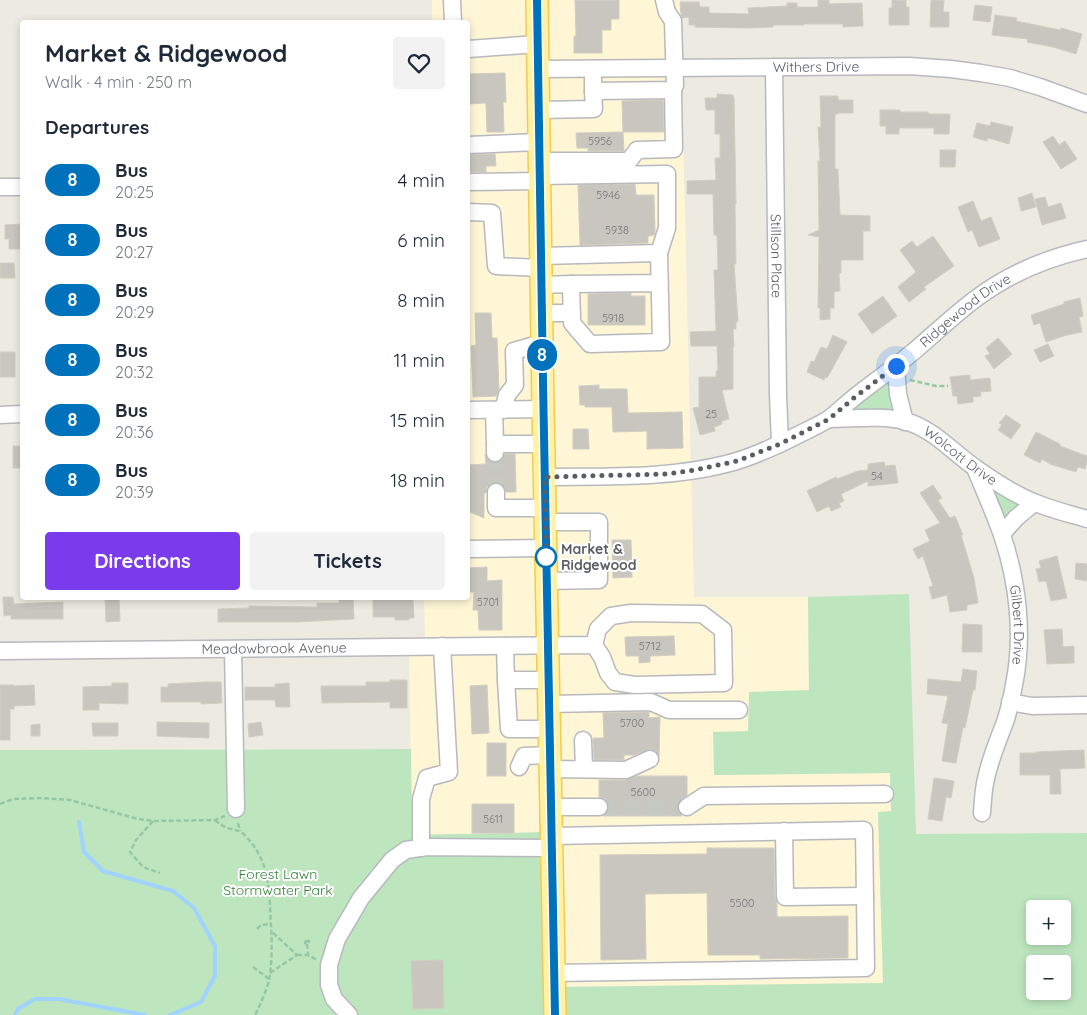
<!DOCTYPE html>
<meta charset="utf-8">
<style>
:root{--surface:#fff;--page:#f2f2f3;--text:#1f2937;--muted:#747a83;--accent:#7c3aed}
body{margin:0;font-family:Quicksand,sans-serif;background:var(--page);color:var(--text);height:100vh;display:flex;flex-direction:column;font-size:19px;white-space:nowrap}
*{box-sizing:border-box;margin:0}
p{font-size:16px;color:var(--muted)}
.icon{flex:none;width:28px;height:28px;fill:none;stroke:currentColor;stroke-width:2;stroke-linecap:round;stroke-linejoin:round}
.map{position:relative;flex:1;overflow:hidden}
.panel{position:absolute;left:20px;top:20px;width:450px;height:580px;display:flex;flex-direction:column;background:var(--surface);border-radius:5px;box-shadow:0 2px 8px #0003}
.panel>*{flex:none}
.badge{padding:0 10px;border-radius:16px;font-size:18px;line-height:32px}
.fabs{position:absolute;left:1026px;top:900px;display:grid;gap:10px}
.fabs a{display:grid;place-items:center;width:45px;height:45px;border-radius:5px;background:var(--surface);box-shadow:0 2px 8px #0003;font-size:25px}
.you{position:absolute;width:25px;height:25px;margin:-12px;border:4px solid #fff;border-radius:50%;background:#1a73e8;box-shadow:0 0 0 8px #1a73e833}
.map>.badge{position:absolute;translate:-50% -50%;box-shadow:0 0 0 2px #fff}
h2{padding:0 25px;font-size:19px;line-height:45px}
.round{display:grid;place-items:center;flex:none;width:52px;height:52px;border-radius:5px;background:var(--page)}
.summary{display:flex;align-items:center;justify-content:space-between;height:85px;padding:0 25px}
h1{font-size:24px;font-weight:700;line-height:38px}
.button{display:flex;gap:10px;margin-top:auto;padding:10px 25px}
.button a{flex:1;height:58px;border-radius:5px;background:var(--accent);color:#fff;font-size:20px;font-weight:700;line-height:58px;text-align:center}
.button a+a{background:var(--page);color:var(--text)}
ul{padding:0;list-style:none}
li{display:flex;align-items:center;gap:15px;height:60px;padding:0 25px}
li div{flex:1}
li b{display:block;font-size:19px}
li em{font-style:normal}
li .badge{min-width:55px;font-weight:700;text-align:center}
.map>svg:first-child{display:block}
</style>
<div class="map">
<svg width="1087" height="1015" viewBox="0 0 1087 1015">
<rect width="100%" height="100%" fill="#edebe1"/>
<path fill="#fef6d5" d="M 432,0 L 680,0 L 694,597 L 808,597 L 809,690 L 748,732 L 714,775 L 890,773 L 891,812 L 878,812 L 883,983 L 554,987 L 551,832 L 412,835 L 409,647 L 425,646 L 424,598 L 468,598 L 468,22 L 432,22 Z"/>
<path fill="#bde6be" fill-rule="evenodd" d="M 896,366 L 905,422 L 829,419 Z
M 975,468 L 1034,503 L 1002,534 Z
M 909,594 L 916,834 L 1087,833 L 1087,1015 L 0,1015 L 0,750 L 411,749 L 412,835 L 552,832 L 555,987 L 883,983 L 878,812 L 891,811 L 890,773 L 714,775 L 713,732 L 748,731 L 749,692 L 809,690 L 808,597 ZM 1035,909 L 1062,909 L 1062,936 L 1035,936 ZM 1035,964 L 1062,964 L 1062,991 L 1035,991 Z"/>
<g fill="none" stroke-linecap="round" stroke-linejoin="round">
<path stroke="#a0d3ff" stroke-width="4" d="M 79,822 L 84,852 L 103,871 L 173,891 L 194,908 L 215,946 L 215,976 L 201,1002 L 170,1015
M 15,1015 L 18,1009 L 35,999 L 58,999 L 145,1015"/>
</g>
<path fill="#c8c6bf" stroke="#d2cdc0" d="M 575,0 L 619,0 L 619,19 L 611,19 L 611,30 L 602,30 L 602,53 L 574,53 L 574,36 L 576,36 Z
M 818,0 L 829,0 L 829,4 L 862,3 L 863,26 L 843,27 L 843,24 L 804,24 L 804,25 L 773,25 L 773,27 L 749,28 L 695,27 L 695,25 L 689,25 L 689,17 L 682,18 L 681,14 L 680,2 L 699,2 L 700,7 L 709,7 L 709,13 L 749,14 L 748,8 L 787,6 L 787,3 L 797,3 L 797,7 L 818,7 Z
M 892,0 L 906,0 L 906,7 L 909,7 L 909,25 L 889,25 L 889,8 L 892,8 Z
M 931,0 L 944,0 L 943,12 L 949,12 L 949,27 L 930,27 Z
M 975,5 L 992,7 L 990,22 L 973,20 Z
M 995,15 L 1017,18 L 1016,21 L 1060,30 L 1061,28 L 1082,34 L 1076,54 L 1053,47 L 1027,42 L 1028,39 L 992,35 Z
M 505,73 L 506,102 L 503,102 L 504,132 L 487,132 L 486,103 L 468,104 L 468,74 Z
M 717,94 L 733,95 L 734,99 L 736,204 L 735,204 L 736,264 L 734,264 L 738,321 L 736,322 L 736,329 L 733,329 L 734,347 L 733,347 L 733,389 L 722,390 L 729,419 L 722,421 L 722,424 L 714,427 L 715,431 L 700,435 L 693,408 L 699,407 L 699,377 L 716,377 L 716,371 L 718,371 L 717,346 L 691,346 L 690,332 L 716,331 L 714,270 L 718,270 L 717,235 L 714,235 L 713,194 L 687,194 L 687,181 L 716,180 L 715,158 L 720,158 L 720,134 L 715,134 L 715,110 L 706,110 L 705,98 L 717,98 Z
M 820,96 L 838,96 L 838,100 L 853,100 L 853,113 L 838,113 L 838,114 L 835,114 L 835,169 L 838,169 L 840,215 L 870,216 L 870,231 L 863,231 L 863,260 L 841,260 L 841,273 L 839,273 L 840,291 L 834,292 L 834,308 L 830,308 L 830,319 L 820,320 L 820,308 L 818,308 L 819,237 L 808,235 L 819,230 L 818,161 L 820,161 L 818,127 L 821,127 Z
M 663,100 L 664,132 L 623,132 L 622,101 Z
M 880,110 L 900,110 L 900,112 L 928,112 L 928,114 L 950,114 L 949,134 L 934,134 L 934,128 L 899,128 L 899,134 L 886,134 L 886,126 L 880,126 Z
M 991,122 L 1013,127 L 1009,144 L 988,138 L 987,141 L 973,137 L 977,123 L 990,126 Z
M 623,132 L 624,151 L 588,151 L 588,148 L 577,148 L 576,133 Z
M 1053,136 L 1059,145 L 1065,141 L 1077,159 L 1061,169 L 1043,142 Z
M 940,150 L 956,150 L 955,167 L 940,167 Z
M 495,154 L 496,166 L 486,166 L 486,172 L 468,172 L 468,155 Z
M 635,184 L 636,195 L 654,195 L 655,232 L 654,235 L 648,236 L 648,243 L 580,245 L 578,185 Z
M 1032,193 L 1036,207 L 1021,211 L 1018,198 Z
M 1045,197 L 1048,207 L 1061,203 L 1066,218 L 1042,225 L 1035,199 Z
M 973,201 L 981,221 L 991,217 L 1000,239 L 979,247 L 972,230 L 968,232 L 958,207 Z
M 21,224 L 22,249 L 9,249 L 9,239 L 5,239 L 5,225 Z
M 933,236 L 954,266 L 924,287 L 926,289 L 909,302 L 898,287 L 916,272 L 900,250 L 912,241 L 917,247 Z
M 0,263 L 14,263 L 15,278 L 0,278 Z
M 631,293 L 631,296 L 645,296 L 645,325 L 588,325 L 588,294 Z
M 883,296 L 897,316 L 872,334 L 858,314 Z
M 1080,298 L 1083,316 L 1079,317 L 1082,332 L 1067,335 L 1046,342 L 1040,323 L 1034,325 L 1031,315 L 1064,304 L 1064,302 Z
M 475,313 L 491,313 L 492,338 L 497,338 L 499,390 L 496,396 L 473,397 L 471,346 L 476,345 Z
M 833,335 L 847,342 L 827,378 L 825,377 L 824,380 L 807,372 L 811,361 L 814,362 L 821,347 L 827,349 Z
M 998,338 L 1012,354 L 994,369 L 985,356 L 990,354 L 986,348 Z
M 1048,344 L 1054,356 L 1040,362 L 1034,350 Z
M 0,352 L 15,352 L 15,377 L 0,377 Z
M 970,375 L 970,380 L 990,378 L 991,391 L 980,392 L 981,396 L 973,397 L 973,402 L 958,404 L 957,396 L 953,396 L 950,377 Z
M 599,385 L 599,389 L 627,389 L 628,413 L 682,412 L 683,448 L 647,449 L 647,431 L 613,432 L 612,407 L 585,407 L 585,405 L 580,405 L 579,386 Z
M 1006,415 L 1021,425 L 1011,439 L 998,430 L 1002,425 L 999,423 Z
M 573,429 L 588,429 L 589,449 L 573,449 Z
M 1036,432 L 1060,444 L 1060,446 L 1087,456 L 1087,462 L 1085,469 L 1078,467 L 1076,472 L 1050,464 L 1042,459 L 1040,463 L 1024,455 Z
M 13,446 L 22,446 L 22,468 L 13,468 Z
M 485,454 L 487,458 L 490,461 L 495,463 L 500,461 L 503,458 L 505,454 L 515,454 L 516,492 L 506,492 L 504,487 L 501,483 L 496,482 L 491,484 L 487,487 L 486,493 L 484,493 L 484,518 L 468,511 L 468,465 L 486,464 Z
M 884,462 L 885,466 L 895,465 L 898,483 L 868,486 L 868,481 L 841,494 L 844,501 L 839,503 L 841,507 L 831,511 L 829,506 L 817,512 L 807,491 L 836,477 L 837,479 L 858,471 L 868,470 L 868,464 Z
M 933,485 L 942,498 L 938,500 L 950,518 L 955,516 L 963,535 L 961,535 L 974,578 L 978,603 L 967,605 L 967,610 L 950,612 L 947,595 L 932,599 L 929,587 L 933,586 L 923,556 L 918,559 L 913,549 L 930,541 L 925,530 L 940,523 L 920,493 Z
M 612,540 L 631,540 L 632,577 L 613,578 Z
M 1057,556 L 1067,598 L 1051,601 L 1046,581 L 1039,582 L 1036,569 L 1041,568 L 1039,561 Z
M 1076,563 L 1087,564 L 1087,581 L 1075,579 Z
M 487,567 L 487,581 L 502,580 L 502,630 L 479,630 L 478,610 L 473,610 L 474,592 L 468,592 L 468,568 Z
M 3,597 L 13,597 L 14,604 L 63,602 L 63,619 L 11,619 L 11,615 L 4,616 Z
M 105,598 L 119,598 L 120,621 L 106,622 Z
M 339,598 L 353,598 L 354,619 L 297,622 L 218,622 L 218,609 L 249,608 L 249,606 L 317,607 L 317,603 L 339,603 Z
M 373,598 L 413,598 L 414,618 L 409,618 L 409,620 L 395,620 L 395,617 L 373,617 Z
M 963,624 L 982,625 L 982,652 L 962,652 Z
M 1062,629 L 1063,647 L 1074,646 L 1074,663 L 1047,664 L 1044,630 Z
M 674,636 L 675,655 L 650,656 L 650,662 L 639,663 L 639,656 L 626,656 L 625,637 Z
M 963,669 L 977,671 L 975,690 L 973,690 L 965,728 L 963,727 L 956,763 L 942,761 L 948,724 L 942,723 L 948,696 L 927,694 L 928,679 L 961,682 Z
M 390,680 L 407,680 L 407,708 L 390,708 L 390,702 L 322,703 L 321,686 L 366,686 L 366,682 L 390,682 Z
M 206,682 L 221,682 L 222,703 L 201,704 L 201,702 L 161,702 L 161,687 L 168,687 L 168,684 Z
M 112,683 L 128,683 L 128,704 L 99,703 L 99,710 L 83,710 L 83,687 L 112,686 Z
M 289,683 L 290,707 L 276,707 L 275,700 L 245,700 L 245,687 L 275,687 L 275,684 Z
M 0,685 L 14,685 L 14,686 L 34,685 L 35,705 L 14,706 L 14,709 L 10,709 L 10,740 L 0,740 Z
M 487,685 L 489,733 L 472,734 L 470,686 Z
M 649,712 L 649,718 L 660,717 L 659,756 L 656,751 L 650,749 L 634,755 L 624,755 L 624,760 L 594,760 L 593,738 L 604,738 L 603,713 Z
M 157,722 L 209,723 L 209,738 L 157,736 Z
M 261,722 L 263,735 L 249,737 L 248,724 Z
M 92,723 L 118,723 L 118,736 L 93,736 Z
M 40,724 L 40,736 L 31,736 L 31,725 Z
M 487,743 L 506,743 L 506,776 L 487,776 Z
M 1084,750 L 1085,768 L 1060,769 L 1061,794 L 1050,794 L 1050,775 L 1020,775 L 1020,753 L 1036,753 L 1036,752 Z
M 636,776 L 687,776 L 687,795 L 678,802 L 677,807 L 678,812 L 682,816 L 603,816 L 607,812 L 609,807 L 608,802 L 604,799 L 599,797 L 599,780 L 626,780 Z
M 934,778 L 954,781 L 951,798 L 946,797 L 942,821 L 928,819 Z
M 472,804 L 514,804 L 514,833 L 472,833 Z
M 707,848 L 774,848 L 775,897 L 777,903 L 777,917 L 848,916 L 848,958 L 760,959 L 760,955 L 708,955 L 707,893 L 645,894 L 646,959 L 601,960 L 600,855 L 707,854 Z
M 443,960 L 444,1008 L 413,1009 L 411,961 Z"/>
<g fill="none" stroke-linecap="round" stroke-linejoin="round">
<path stroke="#c8c8c2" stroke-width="16" stroke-dasharray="16 8" stroke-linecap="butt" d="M 495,453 L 496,492
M 599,807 L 687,807"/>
<defs>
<g id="minor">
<path d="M 452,0 L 453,22"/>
<path d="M 468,49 L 538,44"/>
<path id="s1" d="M 774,67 L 778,394 L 780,444"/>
<path id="s2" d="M 538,69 L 909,66 L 951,69 L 981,73 L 1010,78 L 1040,87 L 1087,104"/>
<path d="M 593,69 L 593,91 L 673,90 L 675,85 L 673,21 L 667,12 L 664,0"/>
<path d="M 538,110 L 594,109 L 593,91"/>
<path d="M 468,145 L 539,142"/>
<path d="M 539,161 L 629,161 L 637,150 L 674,149 L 673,90"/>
<path d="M 539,176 L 667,174 L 667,228 L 659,253"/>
<path d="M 468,182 L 539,181"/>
<path d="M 0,187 L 22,187"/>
<path d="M 468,212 L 492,213 L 496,266 L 541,268"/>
<path d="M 541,256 L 659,253 L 661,342 L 590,344 L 572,323 L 571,284 L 660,283"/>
<path d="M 541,285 L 571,284"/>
<path d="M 542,313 L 572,313"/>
<path d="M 896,366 L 898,394 L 905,422"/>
<path d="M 468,410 L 543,409"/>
<path d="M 494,410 L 495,444"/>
<path d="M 503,410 L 507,395 L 515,385 L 514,351 L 542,343"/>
<path d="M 0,415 L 22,414"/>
<path id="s3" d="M 829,419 C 854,419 880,415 905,421 C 934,429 953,453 977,469 C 994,481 1017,496 1036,503 C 1053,510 1070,514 1087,519"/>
<path d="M 495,453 L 495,444 L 544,444"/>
<path id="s4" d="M 975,468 C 984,490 994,512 1002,535 C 1018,582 1024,636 1014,685 C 1012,697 1009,710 1005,722 C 998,741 990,759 986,779 C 983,790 983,802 982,813"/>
<path id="s5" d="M 545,477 C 605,476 667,479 726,464 C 751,458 774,447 796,436 C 807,430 820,425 830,418 C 839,411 847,403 856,396 C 875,381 895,367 913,352 C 933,335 953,316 974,300 C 1007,275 1046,258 1087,249"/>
<path d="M 496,492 L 496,508 L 546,508"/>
<path d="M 546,522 L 599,522 L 599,580 L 547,581"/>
<path d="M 1002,534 L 1016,518 L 1034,503"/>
<path d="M 468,549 L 546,548"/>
<path d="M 505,646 L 506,680"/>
<path d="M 233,649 L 236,809"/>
<path id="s6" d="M 0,651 L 594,645 L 602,657 L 608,673 L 615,682 L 635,685 L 724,683 L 723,630 L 702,614 L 631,613 L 611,616 L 598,629 L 594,645"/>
<path d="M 549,680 L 506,680 L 509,729 L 550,729"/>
<path d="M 1010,702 L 1032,706 L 1087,705"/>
<path d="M 549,704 L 651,702 L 669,710 L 739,710"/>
<path d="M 583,740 L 584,769"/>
<path d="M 519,767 L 524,756 L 550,755"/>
<path d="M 550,769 L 626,770 L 650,759"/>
<path d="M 551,807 L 599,807"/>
<path d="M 687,807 L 704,796 L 885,794"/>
<path d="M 784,831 L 785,897 L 865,896"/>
<path d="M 552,836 L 864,830 L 866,968 L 554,973"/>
<path d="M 421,848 L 421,799 L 427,778 L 449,772 L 442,646"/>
<path d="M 349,1015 L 334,999 L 329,985 L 329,965 L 337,939 L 361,898 L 392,860 L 406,850 L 426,847 L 552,848"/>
</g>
<path id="major" d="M 537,0 L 543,409 L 555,1015"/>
</defs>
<use href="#minor" stroke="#b7b9be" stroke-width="19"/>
<use href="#major" stroke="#f3ca54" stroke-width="24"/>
<path stroke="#96c7a5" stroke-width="2.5" stroke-dasharray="5 2.5" stroke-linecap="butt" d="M 910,380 L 936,386 L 948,386
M 0,804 L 13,799 L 42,798 L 70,800 L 138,819 L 153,821 L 215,820 L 225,816
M 215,820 C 224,828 228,828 239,831 C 243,832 247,838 250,841 C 271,866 269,895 271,925 C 272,941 272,959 270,975 C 268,988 261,1003 255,1015
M 153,821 L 136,840 L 130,852 L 143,867 L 160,873
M 238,823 L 240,831
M 257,929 L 261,925 L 271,924
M 306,941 L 309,941 L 308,944 L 305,943 Z
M 307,944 L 308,955
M 297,955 L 308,955 L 317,960
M 253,967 L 269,979
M 270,973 L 297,955 L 271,931"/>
<use href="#minor" stroke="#fff" stroke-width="16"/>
<use href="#major" stroke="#fff2a5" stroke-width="21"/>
</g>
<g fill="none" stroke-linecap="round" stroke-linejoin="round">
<defs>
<path id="line" d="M 537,0 L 543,382 L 555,1015"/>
</defs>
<use href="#line" stroke="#fff" stroke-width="11"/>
<use href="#line" stroke="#0072bc" stroke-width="8"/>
<path stroke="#5a5e63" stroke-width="5" stroke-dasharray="0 9" d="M 546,557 L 547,565 L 545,477 L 666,474 L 695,470 L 737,461 L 780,444 L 829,419 L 855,397 L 896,366"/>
</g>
<circle fill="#fff" stroke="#0072bc" stroke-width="2.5" cx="546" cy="557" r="10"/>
<g text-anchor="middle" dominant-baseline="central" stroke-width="4" stroke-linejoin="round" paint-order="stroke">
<g font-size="11" fill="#76787a">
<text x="600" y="141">5956</text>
<text x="608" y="195">5946</text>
<text x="617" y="230">5938</text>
<text x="613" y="318">5918</text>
<text x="711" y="414">25</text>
<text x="877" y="476">54</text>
<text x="488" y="602">5701</text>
<text x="650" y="646">5712</text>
<text x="632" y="723">5700</text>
<text x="643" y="792">5600</text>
<text x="493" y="819">5611</text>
<text x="742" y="903">5500</text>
</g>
<g font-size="14" fill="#5a5e63" stroke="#fff">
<text stroke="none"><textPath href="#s2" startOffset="278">Withers Drive</textPath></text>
<text stroke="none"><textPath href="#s1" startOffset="189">Stillson Place</textPath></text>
<text stroke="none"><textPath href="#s5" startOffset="469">Ridgewood Drive</textPath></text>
<text stroke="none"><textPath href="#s3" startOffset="142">Wolcott Drive</textPath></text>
<text stroke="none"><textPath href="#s4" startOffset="164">Gilbert Drive</textPath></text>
<text stroke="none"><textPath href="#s6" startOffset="274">Meadowbrook Avenue</textPath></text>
</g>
<g font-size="14" font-weight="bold" fill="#5a5e63" stroke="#fff" text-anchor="start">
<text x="561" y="549">Market &amp;<tspan x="561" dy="16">Ridgewood</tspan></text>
</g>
<g font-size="14" fill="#328238" stroke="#fff">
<text x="278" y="874">Forest Lawn<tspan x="278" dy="16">Stormwater Park</tspan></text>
</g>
</g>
</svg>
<div class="fabs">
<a>+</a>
<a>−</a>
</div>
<div class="you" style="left:896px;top:366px"></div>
<b class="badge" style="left:542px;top:355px;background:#0072bc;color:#fff">8</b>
<section class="panel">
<div class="summary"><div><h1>Market &amp; Ridgewood</h1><p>Walk · 4 min · 250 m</p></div><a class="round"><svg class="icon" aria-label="heart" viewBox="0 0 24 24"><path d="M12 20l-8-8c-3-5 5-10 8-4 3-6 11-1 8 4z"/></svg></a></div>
<h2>Departures</h2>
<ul>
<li><span class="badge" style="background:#0072bc;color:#fff">8</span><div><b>Bus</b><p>20:25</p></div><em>4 min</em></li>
<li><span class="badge" style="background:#0072bc;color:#fff">8</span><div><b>Bus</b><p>20:27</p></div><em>6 min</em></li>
<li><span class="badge" style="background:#0072bc;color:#fff">8</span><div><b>Bus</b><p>20:29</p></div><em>8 min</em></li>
<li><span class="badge" style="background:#0072bc;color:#fff">8</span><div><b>Bus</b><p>20:32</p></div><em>11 min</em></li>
<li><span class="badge" style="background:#0072bc;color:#fff">8</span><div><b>Bus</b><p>20:36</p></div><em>15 min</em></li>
<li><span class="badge" style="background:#0072bc;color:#fff">8</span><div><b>Bus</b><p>20:39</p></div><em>18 min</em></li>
</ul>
<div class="button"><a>Directions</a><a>Tickets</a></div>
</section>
</div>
